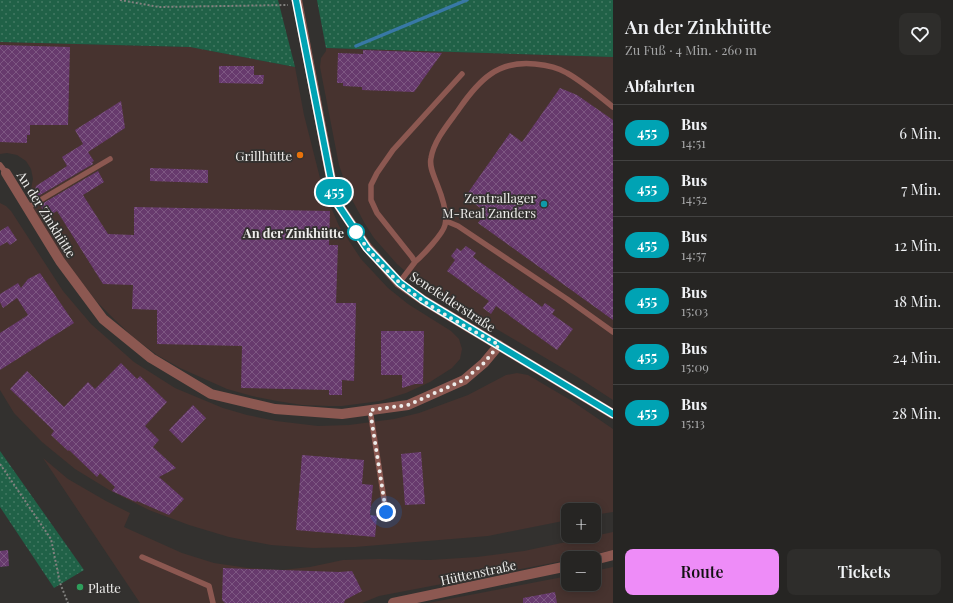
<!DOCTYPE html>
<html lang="de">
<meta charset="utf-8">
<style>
:root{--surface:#262523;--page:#2e2d2b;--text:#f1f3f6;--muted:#a4a5a6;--line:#424241;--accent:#ee8cf8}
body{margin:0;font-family:"Playfair Display",serif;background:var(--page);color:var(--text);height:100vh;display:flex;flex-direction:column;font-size:15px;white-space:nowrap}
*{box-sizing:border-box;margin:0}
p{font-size:13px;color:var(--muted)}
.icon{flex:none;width:22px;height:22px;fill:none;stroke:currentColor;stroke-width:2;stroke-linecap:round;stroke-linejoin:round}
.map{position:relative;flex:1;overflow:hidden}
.sheet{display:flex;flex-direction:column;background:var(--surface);width:340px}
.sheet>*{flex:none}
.badge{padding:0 8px;border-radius:13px;font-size:14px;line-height:26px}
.tools{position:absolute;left:561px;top:503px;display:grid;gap:8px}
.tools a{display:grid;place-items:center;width:40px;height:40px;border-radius:8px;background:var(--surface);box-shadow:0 2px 10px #0003,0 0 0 1px var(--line);font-size:20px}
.you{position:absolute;width:20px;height:20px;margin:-10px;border:3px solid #fff;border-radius:50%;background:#1a73e8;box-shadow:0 0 0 6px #1a73e833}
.map>.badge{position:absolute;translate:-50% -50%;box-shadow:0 0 0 2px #fff}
h2{padding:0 12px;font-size:15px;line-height:36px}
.round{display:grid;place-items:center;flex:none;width:42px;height:42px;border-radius:8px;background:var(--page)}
.summary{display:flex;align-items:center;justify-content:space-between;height:68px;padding:0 12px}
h1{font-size:19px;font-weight:600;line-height:30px}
.primary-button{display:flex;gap:8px;margin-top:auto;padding:8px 12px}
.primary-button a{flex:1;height:46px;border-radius:8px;background:var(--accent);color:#111;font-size:16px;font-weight:600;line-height:46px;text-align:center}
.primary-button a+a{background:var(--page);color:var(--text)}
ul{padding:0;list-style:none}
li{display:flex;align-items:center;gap:12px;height:56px;padding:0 12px;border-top:1px solid var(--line)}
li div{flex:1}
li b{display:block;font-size:15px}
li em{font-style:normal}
li .badge{min-width:44px;font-weight:700;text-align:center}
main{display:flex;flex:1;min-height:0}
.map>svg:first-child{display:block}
</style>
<main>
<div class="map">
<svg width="613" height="603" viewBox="0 0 613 603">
<defs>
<pattern id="grass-dots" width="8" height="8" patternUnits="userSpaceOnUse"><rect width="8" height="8" fill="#206147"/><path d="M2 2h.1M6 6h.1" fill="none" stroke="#417862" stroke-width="1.8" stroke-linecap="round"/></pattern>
<pattern id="building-cross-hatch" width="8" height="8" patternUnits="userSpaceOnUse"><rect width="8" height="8" fill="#673a6d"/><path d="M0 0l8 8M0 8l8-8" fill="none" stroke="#7d5782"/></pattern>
</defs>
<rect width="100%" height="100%" fill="#33312f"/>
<path fill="#47332f" d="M 0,42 L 190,47 L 295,67 L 304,115 L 322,186 L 339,226 L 361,259 L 388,288 L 408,304 L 451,331 L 459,339 L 462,349 L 460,359 L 452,368 L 430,382 L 406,393 L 380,401 L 342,406 L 328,406 L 302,405 L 277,401 L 252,396 L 227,389 L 180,368 L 157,355 L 133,337 L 114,319 L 96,301 L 64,259 L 32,209 L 29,199 L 33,179 L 31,169 L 26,161 L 17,155 L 7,153 L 0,154 Z
M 326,48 L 613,57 L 613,400 L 576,376 L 429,289 L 412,277 L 397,264 L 374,238 L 365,224 L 349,194 L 339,165 L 320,67 L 321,58 L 326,51 Z
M 0,203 L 6,206 L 11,211 L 63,291 L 91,324 L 134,362 L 175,388 L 223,408 L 247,415 L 276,421 L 318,426 L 349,425 L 394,419 L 419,413 L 468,395 L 506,375 L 517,373 L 528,375 L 572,401 L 613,429 L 613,512 L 594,515 L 594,510 L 568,510 L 568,520 L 488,536 L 355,547 L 313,548 L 271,545 L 229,537 L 189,525 L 149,510 L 111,491 L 75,469 L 42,442 L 14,413 L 0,390 Z
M 43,458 L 68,479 L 106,501 L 130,513 L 124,527 L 182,553 L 214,563 L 248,568 L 282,570 L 310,567 L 343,560 L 379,559 L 430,560 L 477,557 L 524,551 L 613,532 L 613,550 L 576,558 L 568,558 L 568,560 L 379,596 L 362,603 L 140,603 Z
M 613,567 L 613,603 L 428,603 L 568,576 L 568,584 L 594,584 L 594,571 Z"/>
<path fill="url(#grass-dots)" d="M 0,0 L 278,0 L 295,67 L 190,47 L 0,42 Z
M 317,0 L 613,0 L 613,57 L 326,48 Z
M 0,451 L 84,570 L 54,588 L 0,507 Z"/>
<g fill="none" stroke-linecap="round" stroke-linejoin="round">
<path stroke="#3878a6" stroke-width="3.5" d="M 356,46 L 467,0"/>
</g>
<path fill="url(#building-cross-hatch)" d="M 0,45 L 70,47 L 68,125 L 30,125 L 30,135 L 27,135 L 27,143 L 0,142 Z
M 363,50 L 442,53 L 414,92 L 362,90 L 362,87 L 343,86 L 343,83 L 337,83 L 338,53 L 363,54 Z
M 219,66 L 254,66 L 254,75 L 264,75 L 263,84 L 219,83 Z
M 560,88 L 577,95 L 613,120 L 613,320 L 478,223 L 486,212 L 465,197 L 510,133 L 522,142 Z
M 121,101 L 125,128 L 88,152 L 94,161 L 92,162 L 93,164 L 35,198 L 34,196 L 36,186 L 67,166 L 62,157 L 83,144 L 75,130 Z
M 150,168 L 208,170 L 208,183 L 150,181 Z
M 98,171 L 104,182 L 83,195 L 108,234 L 134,235 L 134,207 L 330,211 L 329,245 L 338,245 L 336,303 L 356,303 L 354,381 L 342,380 L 342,395 L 329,395 L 329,390 L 241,388 L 242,346 L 157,344 L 157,310 L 132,309 L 133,285 L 103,284 L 57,211 L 47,217 L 40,205 Z
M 8,226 L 17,240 L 10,245 L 7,242 L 0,246 L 0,231 Z
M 466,246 L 476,253 L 473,257 L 542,307 L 545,303 L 555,310 L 552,314 L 573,329 L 557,350 L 496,306 L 491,314 L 483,308 L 489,301 L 447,271 L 455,260 L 451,256 L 457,248 L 461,251 Z
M 40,273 L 74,323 L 0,370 L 0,333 L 28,315 L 17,298 L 3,308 L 0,302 L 0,294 L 18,283 L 21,288 L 28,279 Z
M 381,331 L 424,331 L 423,384 L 415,384 L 402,388 L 402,375 L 381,375 Z
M 121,363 L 137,379 L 140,376 L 167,402 L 145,426 L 159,440 L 153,447 L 176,468 L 159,477 L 184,499 L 169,515 L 137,501 L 136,502 L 112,491 L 115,487 L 100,473 L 97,477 L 69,450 L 68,451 L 51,435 L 54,431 L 10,389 L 27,371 L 64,407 L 88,382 L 95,389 Z
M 193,405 L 206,418 L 182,443 L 169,430 Z
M 421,452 L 425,504 L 405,505 L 401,454 Z
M 302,455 L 364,460 L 362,484 L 373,485 L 370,515 L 377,516 L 375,537 L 296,530 Z
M 8,550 L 9,566 L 0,567 L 0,551 Z
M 223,568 L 339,572 L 352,571 L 362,591 L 345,600 L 344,603 L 225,603 L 222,600 Z
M 555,592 L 557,603 L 523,603 L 523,598 Z"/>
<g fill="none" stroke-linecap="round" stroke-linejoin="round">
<path stroke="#82817f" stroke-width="2" stroke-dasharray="2 2" stroke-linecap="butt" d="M 120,0 L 159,7 L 288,5
M 0,464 L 51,539 L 60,583 L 68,603"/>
<path stroke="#8c5851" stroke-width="5.5" d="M 0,165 L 6,173
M 27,208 L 110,159
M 446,221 L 458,226 L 567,299 L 613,332
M 415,262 C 422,256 443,234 445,225 C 448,214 441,194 437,184 C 434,176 429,167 431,158 C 434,140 449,123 459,109 C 479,80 498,60 535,64 C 546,65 557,67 567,73 C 583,82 598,95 613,107
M 399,283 L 415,262 L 412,257 L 377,213 L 371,200 L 371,185 L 377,173 L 393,150 L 462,74
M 370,410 L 386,512
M 142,557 L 209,586 L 213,603"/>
<path stroke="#8c5851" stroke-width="10" d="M 297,0 L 335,200 L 367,247 L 399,283 L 423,300 L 613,414
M 6,173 L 60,261 L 103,319 L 151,358 L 211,394 L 275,409 L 342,414 L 408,405 L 464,380 L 484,363 L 499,345
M 594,560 L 613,555
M 393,603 L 568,566"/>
</g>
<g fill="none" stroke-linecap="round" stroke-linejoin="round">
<defs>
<path id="line" d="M 296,0 L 335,200 L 367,248 L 400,283 L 423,300 L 613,414"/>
</defs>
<use href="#line" stroke="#fff" stroke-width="9"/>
<use href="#line" stroke="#00a3b4" stroke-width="6"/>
<path stroke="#eeedeb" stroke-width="4" stroke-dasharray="0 7.2" d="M 356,232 C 366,248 384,269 400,283 C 427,307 467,327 499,345 L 484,363 L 464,380 L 408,405 L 370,410 L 386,512"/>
</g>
<circle fill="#e8710a" stroke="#33312f" stroke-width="1.5" cx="300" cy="155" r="4"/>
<circle fill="#0f9aa8" stroke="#33312f" stroke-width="1.5" cx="544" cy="204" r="4"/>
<circle fill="#fff" stroke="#00a3b4" stroke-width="2" cx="356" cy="232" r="8"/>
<circle fill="#2e9e5b" stroke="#33312f" stroke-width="1.5" cx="80" cy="587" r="4"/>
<g text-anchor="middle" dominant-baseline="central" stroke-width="3.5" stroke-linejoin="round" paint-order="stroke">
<g font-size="13" fill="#eeedeb" stroke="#33312f" text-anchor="end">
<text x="292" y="155">Grillhütte</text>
<text x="536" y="197">Zentrallager<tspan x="536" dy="15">M-Real Zanders</tspan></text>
<text x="88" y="587" text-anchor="start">Platte</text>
</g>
<g font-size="13" fill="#eeedeb" stroke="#33312f">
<text transform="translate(47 214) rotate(58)">An der Zinkhütte</text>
<text transform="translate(453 301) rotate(33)">Senefelderstraße</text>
<text transform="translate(478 572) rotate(-12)">Hüttenstraße</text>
</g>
<g font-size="13" font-weight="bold" fill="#eeedeb" stroke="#33312f" text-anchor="end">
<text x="344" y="232">An der Zinkhütte</text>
</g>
</g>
</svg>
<div class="tools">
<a>+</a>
<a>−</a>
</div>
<div class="you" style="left:386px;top:512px"></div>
<b class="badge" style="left:334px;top:192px;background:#00a3b4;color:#fff">455</b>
</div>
<section class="sheet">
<div class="summary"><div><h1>An der Zinkhütte</h1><p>Zu Fuß · 4 Min. · 260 m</p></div><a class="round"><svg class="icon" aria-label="heart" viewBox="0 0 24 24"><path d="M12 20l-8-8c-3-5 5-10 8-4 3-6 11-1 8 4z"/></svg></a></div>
<h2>Abfahrten</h2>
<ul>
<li><span class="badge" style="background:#00a3b4;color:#fff">455</span><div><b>Bus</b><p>14:51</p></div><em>6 Min.</em></li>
<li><span class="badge" style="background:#00a3b4;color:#fff">455</span><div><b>Bus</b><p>14:52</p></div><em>7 Min.</em></li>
<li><span class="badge" style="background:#00a3b4;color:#fff">455</span><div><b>Bus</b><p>14:57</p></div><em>12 Min.</em></li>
<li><span class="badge" style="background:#00a3b4;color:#fff">455</span><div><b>Bus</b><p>15:03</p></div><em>18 Min.</em></li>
<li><span class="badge" style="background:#00a3b4;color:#fff">455</span><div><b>Bus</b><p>15:09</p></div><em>24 Min.</em></li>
<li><span class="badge" style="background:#00a3b4;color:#fff">455</span><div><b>Bus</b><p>15:13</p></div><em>28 Min.</em></li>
</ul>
<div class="primary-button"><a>Route</a><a>Tickets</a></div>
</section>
</main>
